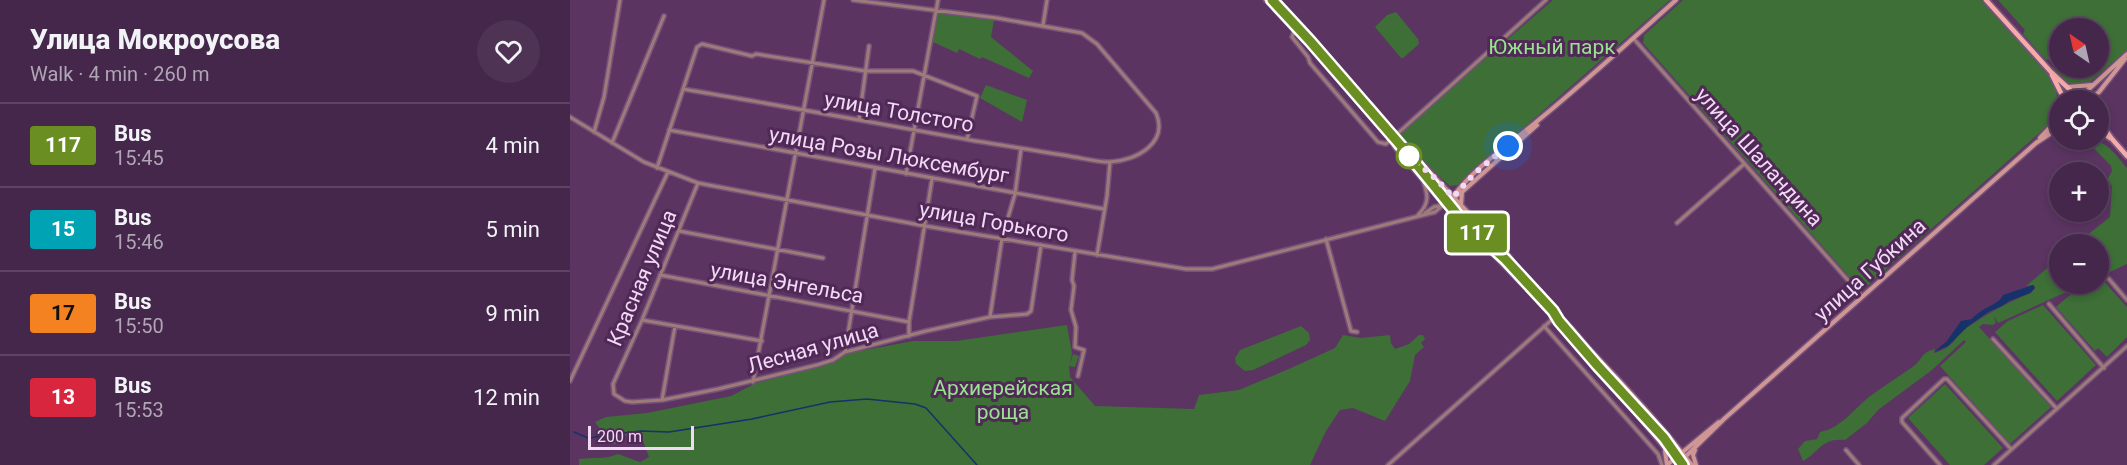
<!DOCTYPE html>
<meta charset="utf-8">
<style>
:root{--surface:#44274a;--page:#4e3354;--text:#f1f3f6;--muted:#afa5b5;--line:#5c4462}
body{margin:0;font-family:Roboto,sans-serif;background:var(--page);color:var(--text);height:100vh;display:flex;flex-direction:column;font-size:22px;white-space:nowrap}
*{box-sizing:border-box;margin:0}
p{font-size:20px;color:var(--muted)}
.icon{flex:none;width:33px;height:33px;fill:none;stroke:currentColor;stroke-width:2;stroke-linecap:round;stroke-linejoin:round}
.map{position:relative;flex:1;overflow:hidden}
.drawer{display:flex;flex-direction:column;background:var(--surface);width:570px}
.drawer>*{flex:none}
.badge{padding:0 12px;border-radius:4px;font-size:21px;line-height:39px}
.needle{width:39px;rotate:326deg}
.buttons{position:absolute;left:1479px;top:18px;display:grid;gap:12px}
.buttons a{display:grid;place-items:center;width:60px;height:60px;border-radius:50%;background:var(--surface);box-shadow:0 3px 9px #0003,0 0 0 2px var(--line);font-size:30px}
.scale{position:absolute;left:18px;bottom:15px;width:106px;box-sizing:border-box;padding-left:6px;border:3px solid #f2daf6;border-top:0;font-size:16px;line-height:21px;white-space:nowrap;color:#f2daf6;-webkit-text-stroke:4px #502957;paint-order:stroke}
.you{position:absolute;width:30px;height:30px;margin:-15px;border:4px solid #fff;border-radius:50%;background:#1a73e8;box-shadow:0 0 0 9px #1a73e833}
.map>.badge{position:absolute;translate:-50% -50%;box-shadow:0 0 0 3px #fff}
.round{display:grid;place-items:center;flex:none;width:63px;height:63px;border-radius:32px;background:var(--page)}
.summary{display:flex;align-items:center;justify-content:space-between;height:102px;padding:0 30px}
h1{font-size:28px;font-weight:800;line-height:45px}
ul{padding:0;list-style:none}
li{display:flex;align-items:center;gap:18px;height:84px;padding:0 30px;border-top:2px solid var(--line)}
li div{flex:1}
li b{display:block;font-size:22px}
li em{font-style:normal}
li .badge{min-width:66px;font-weight:700;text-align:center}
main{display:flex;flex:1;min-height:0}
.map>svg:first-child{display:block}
</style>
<main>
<section class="drawer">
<div class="summary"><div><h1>Улица Мокроусова</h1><p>Walk · 4 min · 260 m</p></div><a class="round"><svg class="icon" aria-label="heart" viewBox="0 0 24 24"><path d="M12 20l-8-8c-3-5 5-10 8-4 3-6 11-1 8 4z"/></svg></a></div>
<ul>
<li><span class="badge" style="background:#6b8e23;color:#fff">117</span><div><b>Bus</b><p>15:45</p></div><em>4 min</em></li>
<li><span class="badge" style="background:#00a3b4;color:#fff">15</span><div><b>Bus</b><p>15:46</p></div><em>5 min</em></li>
<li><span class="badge" style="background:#f58220;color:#111">17</span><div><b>Bus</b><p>15:50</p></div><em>9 min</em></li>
<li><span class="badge" style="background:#d7263d;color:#fff">13</span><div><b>Bus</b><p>15:53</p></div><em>12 min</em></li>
</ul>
</section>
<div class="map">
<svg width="1557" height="465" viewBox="0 0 1557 465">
<rect width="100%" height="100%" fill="#5b3462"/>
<path fill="#3d6f37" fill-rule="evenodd" d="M 983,0 L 1100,0 L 888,185 L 880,186 L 844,154 L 828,134 Z
M 1113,0 L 1411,0 L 1479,75 C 1487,87 1491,107 1484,120 L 1295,288 L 1290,289 L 1073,43 L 1074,35 Z
M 1428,0 L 1557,0 L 1557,50 L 1519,83 L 1499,84 L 1483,68 L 1484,66 L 1478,59 L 1476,60 L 1453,34 L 1455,30 ZM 1490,28 L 1528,28 L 1528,68 L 1490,68 Z
M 826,12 L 848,39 L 849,44 L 833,58 L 831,58 L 805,27 L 817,15 Z
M 368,13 L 424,20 L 421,37 L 463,71 L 459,78 L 412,57 L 410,59 L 389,49 L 387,53 L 363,42 Z
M 416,85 L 457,100 L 452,122 L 410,98 Z
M 1516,140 C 1536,139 1544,153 1557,168 L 1557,264 L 1529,277 L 1528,244 L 1506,244 L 1540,217 L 1542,186 L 1537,180 L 1542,171 L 1541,166 Z
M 1489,258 L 1490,284 L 1514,284 L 1428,323 L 1424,316 L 1426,323 L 1423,325 L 1413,324 L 1409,327 L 1481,407 L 1440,444 L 1370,366 L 1396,342 L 1394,340 L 1362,370 L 1308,410 L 1297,423 L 1275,440 C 1252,437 1248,453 1233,461 L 1228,449 L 1235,441 L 1247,439 L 1250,432 C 1271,428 1283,410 1299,397 C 1312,387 1327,378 1341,368 C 1352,362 1350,352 1365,349 L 1364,353 C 1384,348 1384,337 1398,327 C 1418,313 1438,302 1461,293 L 1465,288 L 1464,285 L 1456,286 Z
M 1531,278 L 1557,307 L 1557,337 L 1537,357 L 1528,348 L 1525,351 L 1486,307 C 1499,296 1511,284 1528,284 L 1529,280 Z
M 1473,305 L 1526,365 L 1487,401 L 1425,332 L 1438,321 Z
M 497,325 L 502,353 L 500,365 L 503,354 L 509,356 L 505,367 L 499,366 L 500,377 L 525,406 L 624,409 L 629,395 L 669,390 L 721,368 L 765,348 L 773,335 L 791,338 L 820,335 L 821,343 L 825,349 L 839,344 L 849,335 L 853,335 L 855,339 L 851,343 L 854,347 L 845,355 L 840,381 L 815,421 L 783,408 L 770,410 L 756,431 L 740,465 L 9,465 L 9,459 C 24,457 34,460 48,454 L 70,462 L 79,457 L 70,433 L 53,436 L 45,444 C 37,444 32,442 27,436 L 31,430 L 25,422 L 36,417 L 77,413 L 161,396 L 186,383 L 265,362 L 274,354 L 343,341 L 386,341 Z
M 731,326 L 739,333 L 740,340 L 736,345 L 683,370 L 675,371 L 666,364 L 665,358 L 670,350 Z
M 1375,384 L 1433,448 L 1414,465 L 1380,465 L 1338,418 Z"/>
<path fill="#15326a" d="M 1463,285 L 1465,288 L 1460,293 L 1439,301 L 1432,306 L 1418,312 L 1397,327 L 1378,346 L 1364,352 L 1377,341 L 1391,321 L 1402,319 C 1413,306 1428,306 1433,295 Z"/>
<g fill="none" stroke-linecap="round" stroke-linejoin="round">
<path stroke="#15326a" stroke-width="1.5" d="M 4,432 L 18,438 L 70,431 L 99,432 L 182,419 L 260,402 L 297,399 L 345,404 L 356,408 L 407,465"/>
<defs>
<path id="street" d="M 701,0 L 708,8
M 473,25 L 477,0
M 726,26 L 722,37 L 738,57 L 740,63 L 808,142 L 816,144 L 976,0
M 1063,38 L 1292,296
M 113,89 C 209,105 304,123 400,140 C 433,145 466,151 499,156 C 512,158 526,162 539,162 C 566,161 599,143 586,113 L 527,44 L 512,33 L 427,18 L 283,0
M 0,117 L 74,162 L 128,183 L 355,226 L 616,269 L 642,269 L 865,212 L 874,204
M 289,120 L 299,46
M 99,130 L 534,209
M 24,132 L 34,97 L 50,0
M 823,136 L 889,217
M 42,143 L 94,16
M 847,163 L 858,172
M 87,168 L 127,47 L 132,44 L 182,56 L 186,54 L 295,71 L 343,71 L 407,96 L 397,139
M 336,174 L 368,0
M 128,183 L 72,320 L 43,384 L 44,394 L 55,401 L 62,402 L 92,400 L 148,389 L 247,365 L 263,360 L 275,352 L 356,331 L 420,317 L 457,314 L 461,311 L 471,245
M 869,183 L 887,209 L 925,248
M 855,213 L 864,207 L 873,205
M 848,215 C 860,203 858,195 853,180
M 1107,223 L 1174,164
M 896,224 L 935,259
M 109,231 L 253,258
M 756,239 L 781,331 L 787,332
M 505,252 L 502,280 L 504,286 L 501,310 L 506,327 L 505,347 L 514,350 L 508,376
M 527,255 L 537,196 L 540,162
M 934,257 L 949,275
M 90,275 L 339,322
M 1539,279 L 1557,300
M 1479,304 L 1534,368
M 420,317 L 432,238 L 445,194 L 451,149
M 72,320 L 192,341
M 974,326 L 1088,454 L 1092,465
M 339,336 L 339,322 L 362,179
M 1423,339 L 1487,409
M 275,352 L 305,168
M 1027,360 L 1050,387
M 0,381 L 98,172
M 183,382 L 254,0
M 1048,387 L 1094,438 L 1113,465
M 92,400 L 105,326
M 1276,450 L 1289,465
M 818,465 L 985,317
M 1370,465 L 1332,422 L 1332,418 L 1374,379 L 1377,379 L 1441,449
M 1424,465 L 1557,346"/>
<path id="secondary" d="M 696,0 L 711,11
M 706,0 L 712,11 L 815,127 L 825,147 L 874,204 L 989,321 L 1038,378 L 1109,465
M 1498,87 L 1522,85
M 789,96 L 801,105 L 825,135 L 891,205
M 1496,96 L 1516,99 L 1523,95
M 1507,100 L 1557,54
M 1519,100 L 1529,92 L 1555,59
M 1470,138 L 1490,117
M 892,192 L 891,205 L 938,255 L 958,285 L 984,313
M 883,197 C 904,167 943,142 971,118 C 1017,80 1061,40 1106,0
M 874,204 L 892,192 L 967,125
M 984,313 C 1000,323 1010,340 1023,353 C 1058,389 1091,426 1122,465
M 1125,450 L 1123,455 L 1126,465
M 1095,451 L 1097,465
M 1108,464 L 1154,419 L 1466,143 L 1490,127
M 1097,465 L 1149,422"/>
<path id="primary" d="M 1416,0 L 1481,72 L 1511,100
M 1482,75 L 1491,93 L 1498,100
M 1528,119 L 1542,139 L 1557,156
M 1528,130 L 1540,138"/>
</defs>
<use href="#street" stroke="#76527d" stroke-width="6"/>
<use href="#secondary" stroke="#76527d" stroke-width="7"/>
<use href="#primary" stroke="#76527d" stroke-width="8"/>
<use href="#street" stroke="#9e7a78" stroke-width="3"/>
<use href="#secondary" stroke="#cf9693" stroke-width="4"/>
<use href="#primary" stroke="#f5aba8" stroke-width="4.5"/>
</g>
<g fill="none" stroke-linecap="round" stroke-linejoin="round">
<defs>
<path id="line" d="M 702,0 L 740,41 L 839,155 L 891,219 L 935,259 L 983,311 L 989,321 L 1027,365 L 1094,438 L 1113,465"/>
</defs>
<use href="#line" stroke="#fff" stroke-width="14"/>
<use href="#line" stroke="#6b8e23" stroke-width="9"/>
<path stroke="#f2daf6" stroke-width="6" stroke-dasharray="0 10.8" d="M 839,156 L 866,179 L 883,197 L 905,173 L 938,146"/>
</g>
<circle fill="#fff" stroke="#6b8e23" stroke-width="3" cx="839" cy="156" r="12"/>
<g text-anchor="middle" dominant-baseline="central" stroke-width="6" stroke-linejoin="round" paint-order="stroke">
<g font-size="21" fill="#99e290" stroke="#502957">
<text x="982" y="47">Южный парк</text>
<text x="433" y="388">Архиерейская<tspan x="433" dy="24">роща</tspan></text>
</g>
<g font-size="21" fill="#f2daf6" stroke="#502957">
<text transform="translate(329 112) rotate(10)">улица Толстого</text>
<text transform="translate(319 155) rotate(10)">улица Розы Люксембург</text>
<text transform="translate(1189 157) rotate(48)">улица Шаландина</text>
<text transform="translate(424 222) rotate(10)">улица Горького</text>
<text transform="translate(1300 270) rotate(-42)">улица Губкина</text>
<text transform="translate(72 278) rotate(-67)">Красная улица</text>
<text transform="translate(217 283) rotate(10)">улица Энгельса</text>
<text transform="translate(243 348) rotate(-16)">Лесная улица</text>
</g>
</g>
</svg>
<div class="buttons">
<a><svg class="needle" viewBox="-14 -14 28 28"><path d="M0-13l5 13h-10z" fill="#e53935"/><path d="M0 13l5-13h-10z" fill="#afa5b5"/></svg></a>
<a><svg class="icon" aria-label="locate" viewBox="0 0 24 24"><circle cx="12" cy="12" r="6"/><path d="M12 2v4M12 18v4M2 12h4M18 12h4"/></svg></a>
<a>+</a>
<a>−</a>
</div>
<div class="scale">200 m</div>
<div class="you" style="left:938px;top:146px"></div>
<b class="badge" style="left:907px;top:233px;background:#6b8e23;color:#fff">117</b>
</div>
</main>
